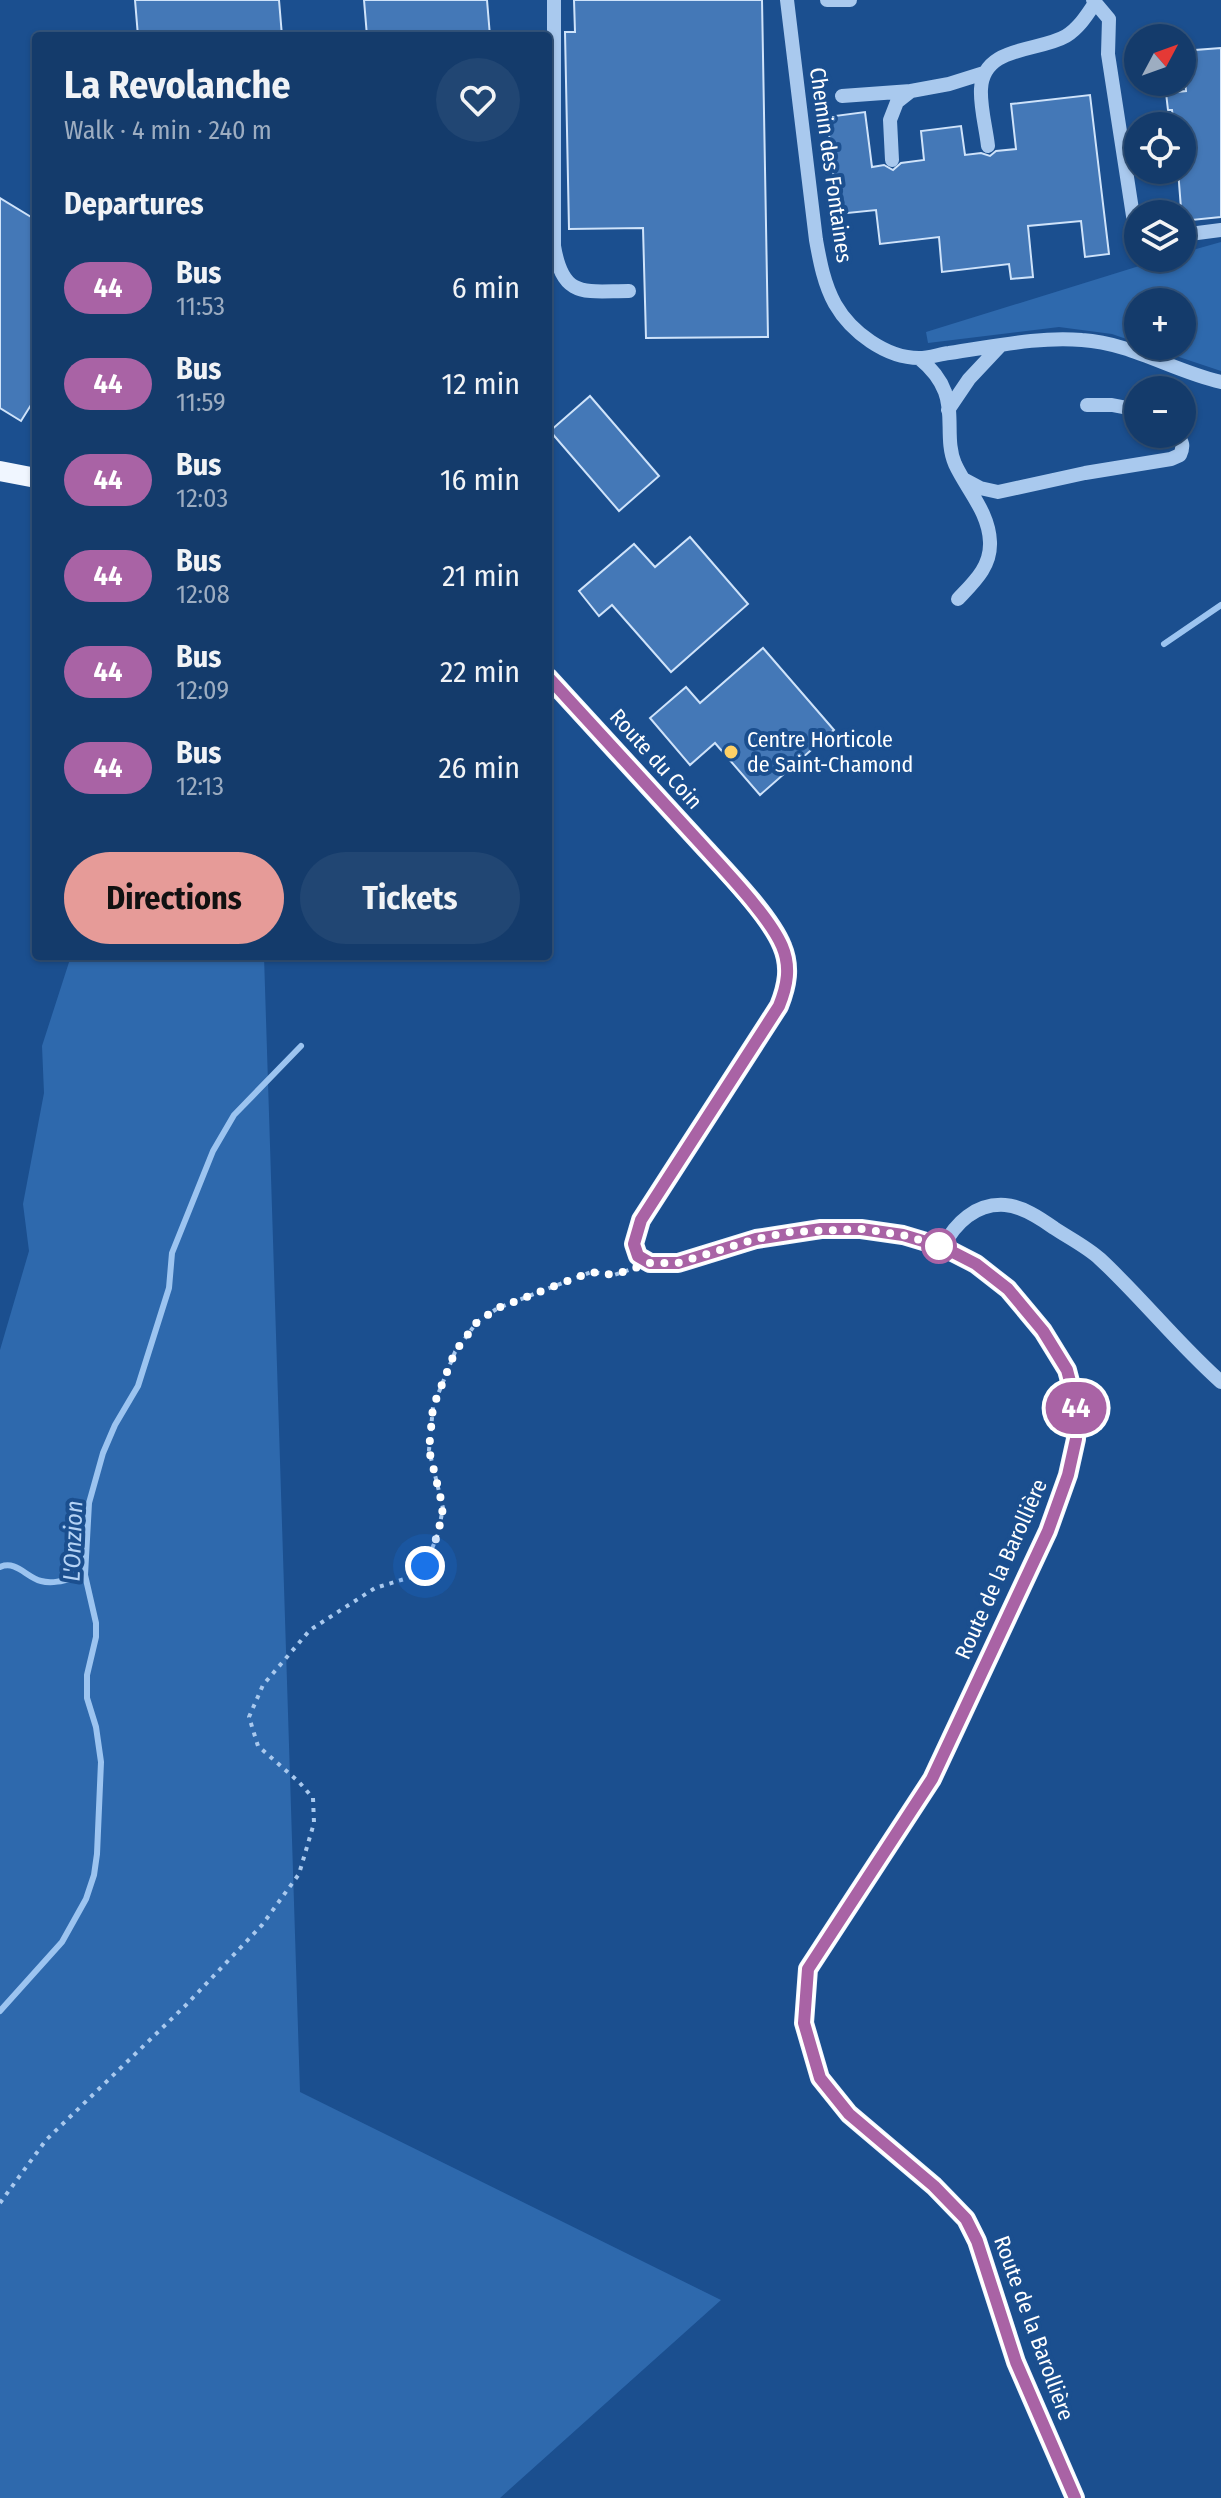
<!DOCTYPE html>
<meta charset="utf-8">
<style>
:root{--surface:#143b6b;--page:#214673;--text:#f1f3f6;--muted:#9dadc1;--line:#33557e;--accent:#e69b98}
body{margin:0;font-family:"Fira Sans Condensed",sans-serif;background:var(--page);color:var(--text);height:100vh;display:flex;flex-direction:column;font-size:30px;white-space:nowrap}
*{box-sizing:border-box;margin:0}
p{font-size:26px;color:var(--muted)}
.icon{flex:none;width:44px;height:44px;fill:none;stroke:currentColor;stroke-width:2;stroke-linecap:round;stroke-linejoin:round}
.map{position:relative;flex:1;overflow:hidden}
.details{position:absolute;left:32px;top:32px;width:520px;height:928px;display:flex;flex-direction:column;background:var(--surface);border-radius:8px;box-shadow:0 2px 6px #0004,0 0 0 2px var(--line)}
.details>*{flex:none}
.badge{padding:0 16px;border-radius:26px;font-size:28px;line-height:52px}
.needle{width:52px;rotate:49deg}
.buttons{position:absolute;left:1124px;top:24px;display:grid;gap:16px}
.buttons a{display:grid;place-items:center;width:72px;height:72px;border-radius:50%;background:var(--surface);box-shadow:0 2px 6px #0004,0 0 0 2px var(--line);font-size:40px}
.you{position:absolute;width:40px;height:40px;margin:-20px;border:6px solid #fff;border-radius:50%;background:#1a73e8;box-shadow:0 0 0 12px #1a73e833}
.map>.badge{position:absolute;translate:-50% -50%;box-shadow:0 0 0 4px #fff}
h2{padding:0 32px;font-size:30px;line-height:72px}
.round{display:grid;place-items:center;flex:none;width:84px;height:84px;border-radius:42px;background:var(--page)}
.headline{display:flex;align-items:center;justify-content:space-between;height:136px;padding:0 32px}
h1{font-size:38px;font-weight:700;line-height:60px}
.primary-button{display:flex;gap:16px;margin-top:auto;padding:16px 32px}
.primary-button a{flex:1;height:92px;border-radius:48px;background:var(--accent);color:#111;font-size:32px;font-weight:700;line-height:92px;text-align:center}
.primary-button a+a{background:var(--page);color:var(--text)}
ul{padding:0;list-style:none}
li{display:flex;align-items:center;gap:24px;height:96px;padding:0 32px}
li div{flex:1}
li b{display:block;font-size:30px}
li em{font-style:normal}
li .badge{min-width:88px;font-weight:700;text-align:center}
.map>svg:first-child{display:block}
</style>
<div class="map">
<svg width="1221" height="2498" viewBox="0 0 1221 2498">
<rect width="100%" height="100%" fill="#1b4f8f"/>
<path fill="#2e69ad" d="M 1221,242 L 1221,371 L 1146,346 L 1182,346 L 1182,302 L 1138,302 L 1138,343 L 1112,334 L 1059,327 L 928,343 L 926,332 L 1165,258 L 1182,258 L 1182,253 Z
M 71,956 L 264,956 L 300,2092 L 721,2300 L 500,2498 L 0,2498 L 0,1350 L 29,1251 L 23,1204 L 44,1093 L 42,1046 Z"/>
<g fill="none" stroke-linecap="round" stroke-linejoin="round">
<path stroke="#9cc4f0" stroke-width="6" d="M 1164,644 L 1221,605
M 0,1567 C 16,1560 26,1577 41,1581 C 55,1585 71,1578 85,1575
M 0,2011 L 62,1942 L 86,1899 L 94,1875 L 97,1854 L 101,1762 L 96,1727 L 87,1698 L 87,1675 L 96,1637 L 96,1623 L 85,1575 L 89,1503 L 103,1453 L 115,1425 L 138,1386 L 169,1288 L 172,1253 L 213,1151 L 234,1115 L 301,1046"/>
</g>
<path fill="#4478b7" stroke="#cfe3fa" stroke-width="2" d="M 135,0 L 279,0 L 282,36 L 138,36 Z
M 364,0 L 487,0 L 490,36 L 367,36 Z
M 574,0 L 762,0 L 768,337 L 646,338 L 643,228 L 569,229 L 565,32 L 575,32 Z
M 1221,48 L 1221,217 L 1182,221 L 1178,170 L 1182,170 L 1182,126 L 1174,126 L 1172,110 L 1168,110 L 1166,93 L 1186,91 L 1182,51 Z
M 1090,95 L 1109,254 L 1085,257 L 1081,221 L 1028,226 L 1033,277 L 1011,279 L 1009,264 L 942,272 L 939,237 L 880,244 L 876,210 L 838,214 L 827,117 L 865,112 L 872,167 L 884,165 L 893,170 L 901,163 L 924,160 L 921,131 L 961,126 L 965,155 L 981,153 L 990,156 L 996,151 L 1016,149 L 1011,104 Z
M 0,198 L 36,220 L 36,397 L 21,421 L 0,408 Z
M 590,396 L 659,476 L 619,511 L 550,431 Z
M 690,537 L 748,604 L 671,672 L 612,605 L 599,616 L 579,591 L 634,544 L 655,567 Z
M 763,648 L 834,730 L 760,795 L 715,743 L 690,765 L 650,718 L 686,687 L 700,703 Z"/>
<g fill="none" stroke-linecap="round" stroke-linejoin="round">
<path stroke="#a9c9ee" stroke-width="4" stroke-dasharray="4 6" stroke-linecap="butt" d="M 0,2203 L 46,2140 L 186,2005 L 262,1925 L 299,1874 L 314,1823 L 313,1798 L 299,1782 L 258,1746 L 249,1717 L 263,1685 L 310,1630 L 375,1588 L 411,1577 L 425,1566 L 438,1534 L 443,1508 L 429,1450 L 433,1407 L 455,1352 L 477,1322 L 498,1308 L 591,1272 L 614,1275 L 629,1270"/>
<path stroke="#a9c9ee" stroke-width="14" d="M 554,0 L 554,246 C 563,299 584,291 629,291
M 787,0 L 816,240 C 820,262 824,284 835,304 C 851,332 886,358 919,358 C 929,358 940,354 949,353 C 992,347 1039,336 1082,340 C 1131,343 1173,371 1221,382
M 827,0 L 850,0
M 1093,0 L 1109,19 L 1108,54 L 1133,216 L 1138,224
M 842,96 L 911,91
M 988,146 C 986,128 980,107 981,89 C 983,45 1039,52 1066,36 C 1079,28 1087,15 1095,3
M 892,160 L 890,120 L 897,102 L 911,91 L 949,84 L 984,73
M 1182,235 L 1221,230
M 919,358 C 930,367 940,378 945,392 C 954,415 945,441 955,464 C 967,490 989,512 990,542 C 991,567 974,582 958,599
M 1087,405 L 1112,405 L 1138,410
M 948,410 L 969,379 L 1000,346
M 965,480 L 980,488 L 998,492 L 1085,473 L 1171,459 L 1180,455 C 1184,446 1183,442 1176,434
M 943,1247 C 955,1223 976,1203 1005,1205 C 1022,1206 1040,1218 1054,1228 C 1069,1238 1087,1247 1100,1259 C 1142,1298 1178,1344 1221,1382"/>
<path stroke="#f0f6ff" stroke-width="20" d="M 0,471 L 36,478
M 548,677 C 599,733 650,789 702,845 C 725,870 770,916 782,946 C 791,967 787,986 779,1006 L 641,1220 L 634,1244 L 638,1256 L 650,1263 L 678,1263 L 756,1239 L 821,1229 L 861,1229 L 903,1235 L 943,1247 L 976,1264 L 1008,1289 L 1043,1331 L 1067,1370 L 1076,1404 L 1076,1439 L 1068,1475 L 1048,1531 L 932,1779 L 808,1969 L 804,2023 L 820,2078 L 849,2114 L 934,2186 L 966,2219 L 977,2241 L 1016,2362 L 1075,2498"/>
</g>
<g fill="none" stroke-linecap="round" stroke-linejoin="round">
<defs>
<path id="line" d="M 548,677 C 599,733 651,789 702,845 C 725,871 769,916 782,946 C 791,967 787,986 779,1006 L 641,1220 L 634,1244 L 638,1256 L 650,1263 L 678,1263 L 756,1239 L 821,1229 L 861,1229 L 903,1235 L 943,1247 L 976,1264 L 1008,1289 L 1043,1331 L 1067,1370 L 1076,1404 L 1076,1439 L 1068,1475 L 1048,1531 L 932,1779 L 808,1969 L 804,2023 L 820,2078 L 849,2114 L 934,2186 L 966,2219 L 977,2241 L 1016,2362 L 1075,2498"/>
</defs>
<use href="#line" stroke="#fff" stroke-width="18"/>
<use href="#line" stroke="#a963a5" stroke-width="12"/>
<path stroke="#fff" stroke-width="8" stroke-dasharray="0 14.4" d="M 425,1566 L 438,1534 L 443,1508 L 429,1450 L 433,1407 L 455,1352 L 477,1322 L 498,1308 L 591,1272 L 614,1275 L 650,1263 L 678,1263 L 756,1239 L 791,1232 L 861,1229 L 903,1235 L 943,1247 L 939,1246"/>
</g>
<circle fill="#ffd166" stroke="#1b4f8f" stroke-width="3" cx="731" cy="752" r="8"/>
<circle fill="#fff" stroke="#a963a5" stroke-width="4" cx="939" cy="1246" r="16"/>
<g text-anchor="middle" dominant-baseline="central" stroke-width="8" stroke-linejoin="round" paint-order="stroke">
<g font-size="22" fill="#fff" stroke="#1b4f8f">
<text transform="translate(831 165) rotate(82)">Chemin des Fontaines</text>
<text transform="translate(656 759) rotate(48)">Route du Coin</text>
<text transform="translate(1001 1569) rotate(-66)">Route de la Barollière</text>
<text transform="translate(1034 2328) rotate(70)">Route de la Barollière</text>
</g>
<g font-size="22" fill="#fff" stroke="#1b4f8f" text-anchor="start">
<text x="747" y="739">Centre Horticole<tspan x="747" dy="25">de Saint-Chamond</tspan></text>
</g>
<g font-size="24" font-style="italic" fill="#b5d3f5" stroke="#1b4f8f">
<text transform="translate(73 1541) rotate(-88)">L'Onzion</text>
</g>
</g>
</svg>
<div class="buttons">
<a><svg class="needle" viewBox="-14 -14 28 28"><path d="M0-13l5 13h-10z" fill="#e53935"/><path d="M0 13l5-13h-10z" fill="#9dadc1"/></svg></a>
<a><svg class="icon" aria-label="locate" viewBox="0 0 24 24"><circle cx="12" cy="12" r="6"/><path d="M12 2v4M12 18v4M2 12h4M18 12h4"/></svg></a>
<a><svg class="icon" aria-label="layers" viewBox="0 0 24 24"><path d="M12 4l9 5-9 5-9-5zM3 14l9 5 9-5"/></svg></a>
<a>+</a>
<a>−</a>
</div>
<div class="you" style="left:425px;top:1566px"></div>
<b class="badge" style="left:1076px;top:1408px;background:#a963a5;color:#fff">44</b>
<section class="details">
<div class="headline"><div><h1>La Revolanche</h1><p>Walk · 4 min · 240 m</p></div><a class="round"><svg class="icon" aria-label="heart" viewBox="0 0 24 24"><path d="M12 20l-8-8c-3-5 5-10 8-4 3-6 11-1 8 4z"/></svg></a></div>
<h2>Departures</h2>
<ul>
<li><span class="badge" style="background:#a963a5;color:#fff">44</span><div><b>Bus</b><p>11:53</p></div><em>6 min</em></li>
<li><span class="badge" style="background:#a963a5;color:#fff">44</span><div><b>Bus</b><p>11:59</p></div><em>12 min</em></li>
<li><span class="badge" style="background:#a963a5;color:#fff">44</span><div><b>Bus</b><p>12:03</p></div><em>16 min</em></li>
<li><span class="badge" style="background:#a963a5;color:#fff">44</span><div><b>Bus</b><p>12:08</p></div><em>21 min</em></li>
<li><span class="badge" style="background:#a963a5;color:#fff">44</span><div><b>Bus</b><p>12:09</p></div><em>22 min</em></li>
<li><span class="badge" style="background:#a963a5;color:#fff">44</span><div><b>Bus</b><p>12:13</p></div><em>26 min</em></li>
</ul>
<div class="primary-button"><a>Directions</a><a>Tickets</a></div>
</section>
</div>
